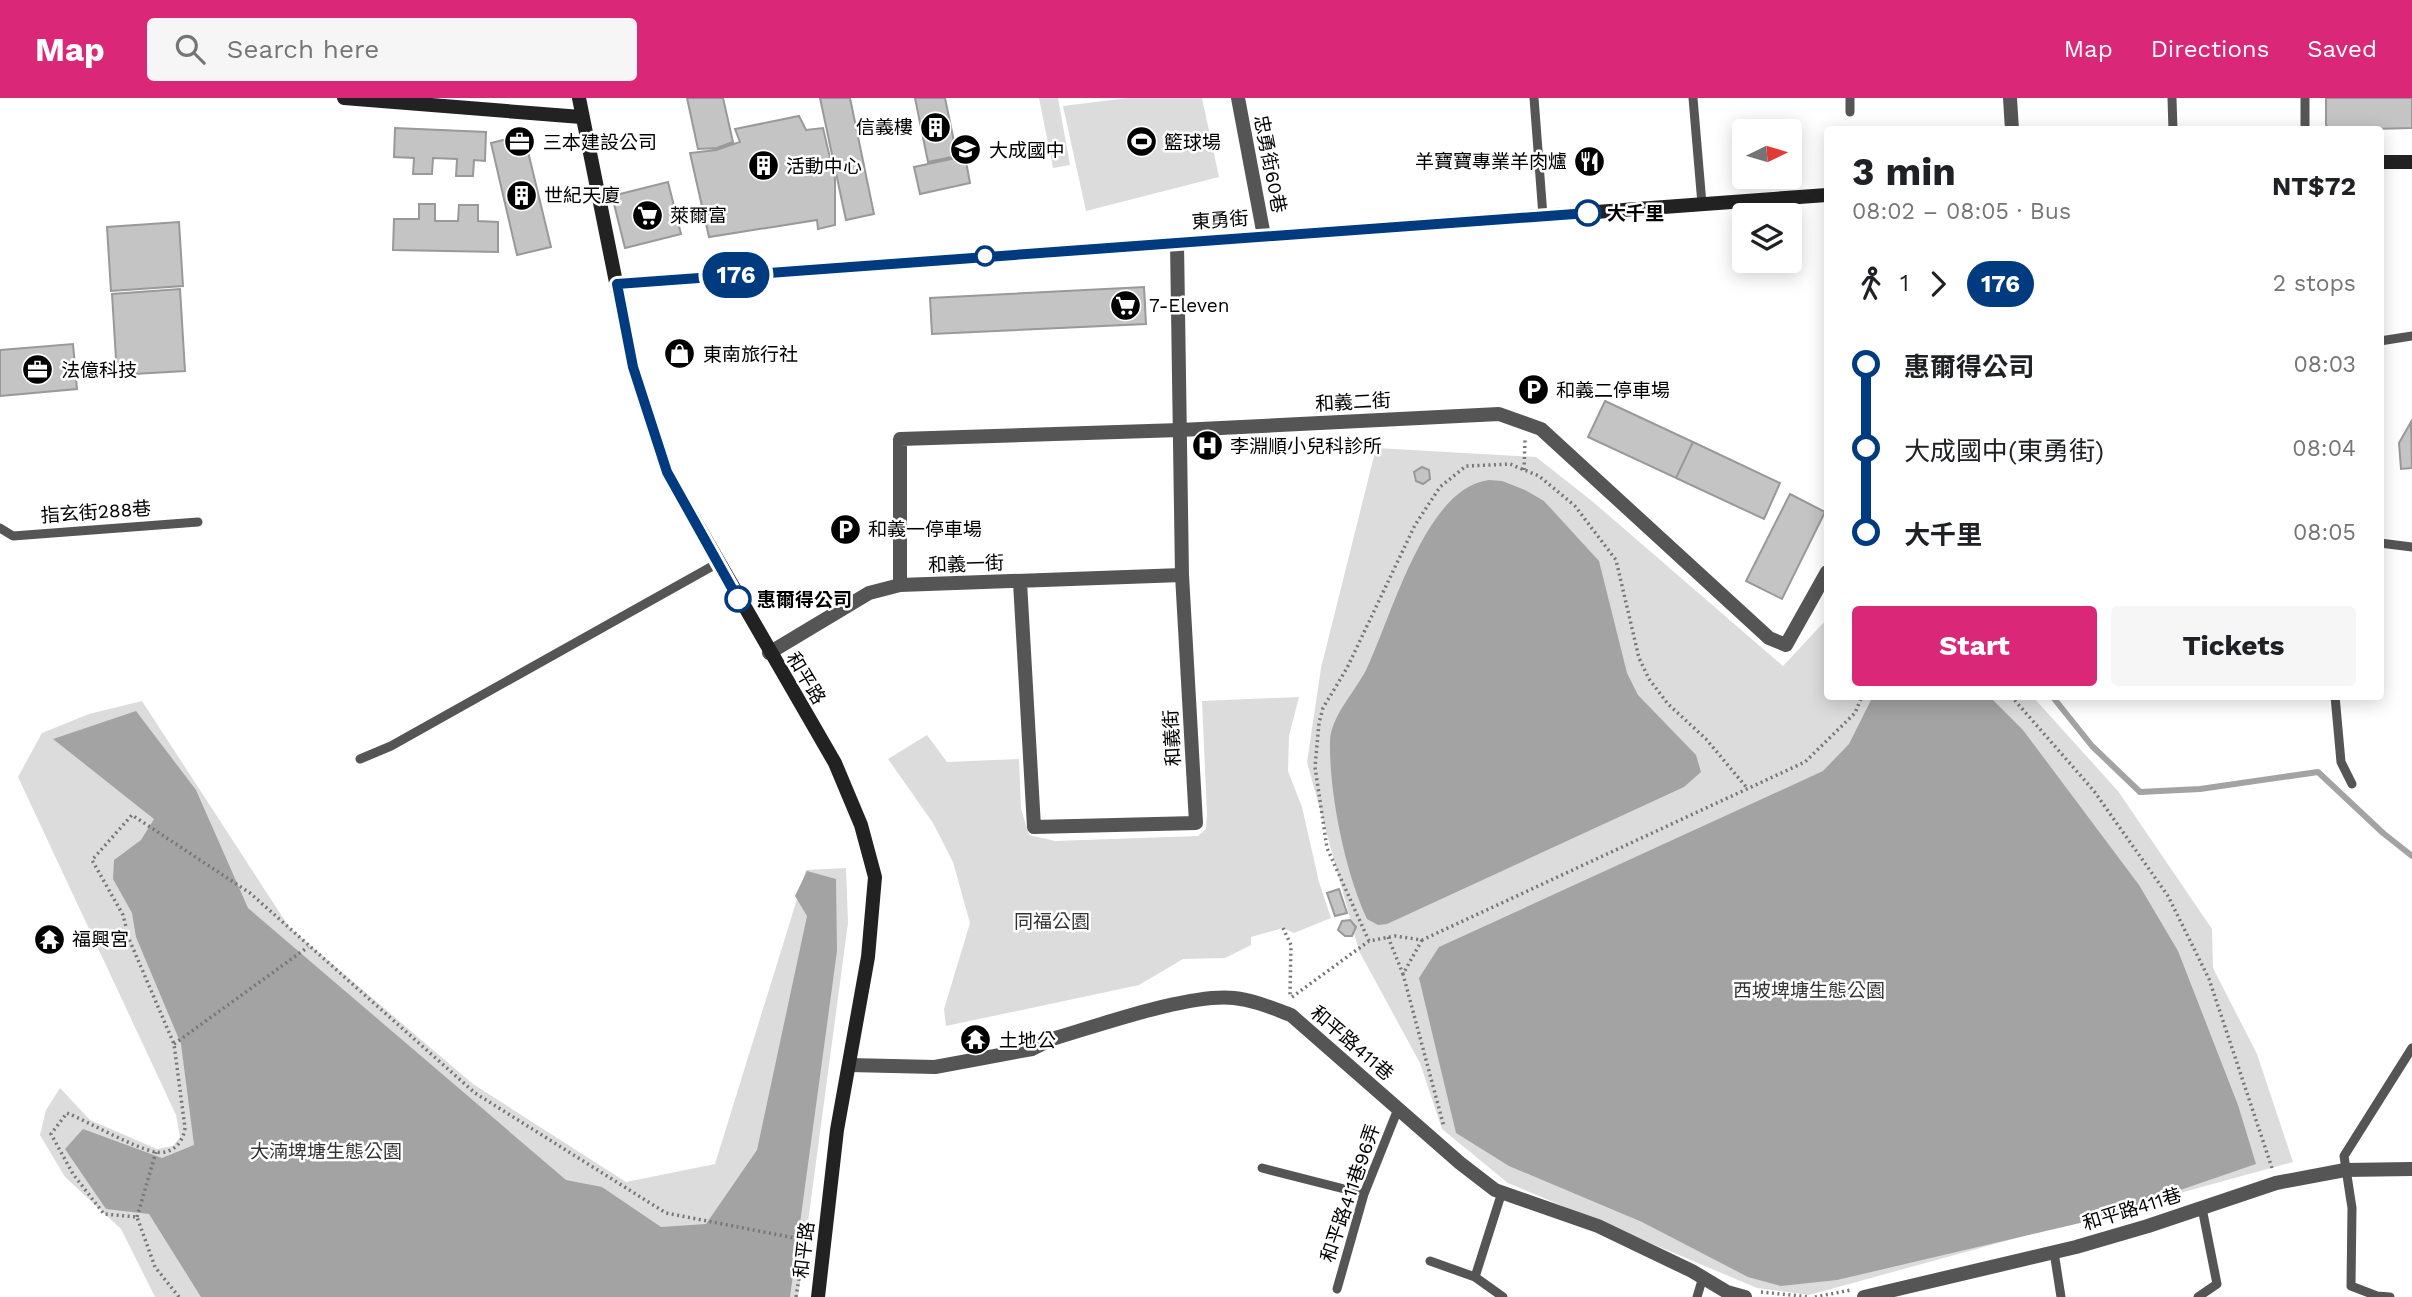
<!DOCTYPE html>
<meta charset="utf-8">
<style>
:root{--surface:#fff;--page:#f6f6f6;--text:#202124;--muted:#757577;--accent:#db2777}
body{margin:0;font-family:"Work Sans","Noto Sans TC",sans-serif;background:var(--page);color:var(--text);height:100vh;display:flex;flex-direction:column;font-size:26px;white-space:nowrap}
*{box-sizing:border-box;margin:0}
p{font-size:23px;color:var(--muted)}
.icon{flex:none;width:38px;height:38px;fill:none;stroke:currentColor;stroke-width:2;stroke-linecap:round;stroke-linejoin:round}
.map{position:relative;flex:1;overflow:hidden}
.drawer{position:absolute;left:1824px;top:28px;width:560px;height:574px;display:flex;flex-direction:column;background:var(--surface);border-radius:7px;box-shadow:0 4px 18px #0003}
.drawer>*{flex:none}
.badge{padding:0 14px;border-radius:23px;font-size:24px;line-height:46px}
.needle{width:46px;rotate:85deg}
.fabs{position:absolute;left:1732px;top:21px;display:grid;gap:14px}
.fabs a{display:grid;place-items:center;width:70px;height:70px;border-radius:7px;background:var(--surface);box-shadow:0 4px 18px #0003;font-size:35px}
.map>.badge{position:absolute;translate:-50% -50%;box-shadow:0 0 0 4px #fff}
.legs{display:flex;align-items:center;gap:10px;height:77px;padding:0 28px;font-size:23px}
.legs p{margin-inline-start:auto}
.summary{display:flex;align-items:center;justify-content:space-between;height:119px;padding:0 28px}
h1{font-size:38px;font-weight:700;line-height:52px}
.primary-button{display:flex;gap:14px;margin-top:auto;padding:14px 28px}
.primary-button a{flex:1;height:80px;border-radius:7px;background:var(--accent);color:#fff;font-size:28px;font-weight:700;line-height:80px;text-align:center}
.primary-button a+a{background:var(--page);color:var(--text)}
ul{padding:0 28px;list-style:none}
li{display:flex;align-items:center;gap:24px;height:84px;font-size:26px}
li i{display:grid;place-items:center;width:10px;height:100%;margin:0 9px;background:currentColor}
li i::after{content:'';width:18px;height:18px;margin:-9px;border:5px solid;border-radius:50%;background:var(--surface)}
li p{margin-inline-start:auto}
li:first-child i{background:linear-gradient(#0000 50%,currentColor 0)}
li:last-child i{background:linear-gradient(currentColor 50%,#0000 0)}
header{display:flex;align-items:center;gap:42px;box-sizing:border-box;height:98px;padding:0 35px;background:var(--accent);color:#fff}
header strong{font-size:33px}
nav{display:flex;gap:38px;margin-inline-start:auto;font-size:24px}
.search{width:490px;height:63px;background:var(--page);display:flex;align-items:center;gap:18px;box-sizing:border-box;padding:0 24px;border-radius:7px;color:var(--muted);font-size:26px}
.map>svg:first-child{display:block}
</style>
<header>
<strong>Map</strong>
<div class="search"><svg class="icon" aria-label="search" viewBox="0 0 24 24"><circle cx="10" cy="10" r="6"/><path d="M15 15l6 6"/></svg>Search here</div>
<nav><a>Map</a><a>Directions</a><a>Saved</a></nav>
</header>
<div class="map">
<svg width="2412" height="1199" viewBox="0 0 2412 1199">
<rect width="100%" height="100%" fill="#fff"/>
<path fill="#dcdcdc" d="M 1039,0 L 1058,0 L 1070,67 L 1053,70 Z
M 1128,0 L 1202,0 L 1219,79 L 1086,113 L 1063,8 Z
M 1376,350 L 1536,359 L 1592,403 L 1783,568 L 1827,521 L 1827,598 L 2033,599 L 2118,693 L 2212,831 L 2213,870 L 2257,956 L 2293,1064 L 1809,1197 L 1757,1190 L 1508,1085 L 1442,1031 L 1420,965 L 1359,853 L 1307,664 L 1321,570 Z
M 1299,599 L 1289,638 L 1288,673 L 1302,709 L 1319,784 L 1331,820 L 1294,835 L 1283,830 L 1251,839 L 1251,847 L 1225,860 L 1183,861 L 1139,887 L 946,928 L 944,911 L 970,825 L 953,764 L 933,725 L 888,661 L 927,637 L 947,664 L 1019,661 L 1021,711 L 1029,737 L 1055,743 L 1198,738 L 1206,731 L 1207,717 L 1202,603 Z
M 142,603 L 289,829 L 473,986 L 626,1084 L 715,1066 L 806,772 L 846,770 L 848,825 L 798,1199 L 155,1199 L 121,1131 L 65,1079 L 40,1037 L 46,1012 L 60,990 L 90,1022 L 157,1051 L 173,1048 L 180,1039 L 176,1017 L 18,679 L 42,635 L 89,616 Z"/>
<path fill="#a3a3a3" d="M 1489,382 L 1502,383 L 1525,392 L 1544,403 L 1599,463 L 1627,575 L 1638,597 L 1696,657 L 1701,674 L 1684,689 L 1387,826 L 1378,827 L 1367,821 C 1345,774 1329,695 1330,643 C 1331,618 1355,594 1366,572 C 1391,521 1425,389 1489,382 Z
M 1873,598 L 1990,599 L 2023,632 L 2139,787 L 2178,853 L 2238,1007 L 2256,1066 L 2093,1122 L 1837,1182 L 1781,1188 L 1748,1179 L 1642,1124 L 1509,1068 L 1456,1035 L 1419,880 L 1439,849 L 1823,673 L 1849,646 Z
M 136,613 L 196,692 L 248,810 L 566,1082 L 602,1089 L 661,1129 L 706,1126 L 757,1052 L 807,818 L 795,798 L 807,773 L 836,781 L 837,853 L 790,1199 L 201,1199 L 149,1116 L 106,1111 L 65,1051 L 83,1031 L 162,1060 L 194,1047 L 181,946 L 136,839 L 132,815 L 113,781 L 114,762 L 141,742 L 154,721 L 53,641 Z"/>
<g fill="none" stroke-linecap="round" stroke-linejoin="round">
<path stroke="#a3a3a3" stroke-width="6" d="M 2052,598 L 2092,648 L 2140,694 L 2200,691 L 2318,674 L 2383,735 L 2412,758"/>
</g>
<path fill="#c4c4c4" stroke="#999" stroke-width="2" d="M 687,0 L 723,0 L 733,44 L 717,50 L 698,51 Z
M 820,0 L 850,0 L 874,116 L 846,122 Z
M 915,0 L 945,0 L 957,58 L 928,64 Z
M 2326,0 L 2412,0 L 2412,30 L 2330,32 L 2326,27 Z
M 799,18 L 806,32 L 823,30 L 835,81 L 835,127 L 818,131 L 817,122 L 709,139 L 690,55 L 716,52 L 740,44 L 735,31 Z
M 395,30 L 486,34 L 485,63 L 474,62 L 473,78 L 456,78 L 457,61 L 433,60 L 432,76 L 413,76 L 414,60 L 394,59 Z
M 524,37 L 551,149 L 517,157 L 491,45 Z
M 965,58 L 970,85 L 920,96 L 914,69 Z
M 668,84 L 681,136 L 625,150 L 612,98 Z
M 419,106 L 435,106 L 435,123 L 458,123 L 459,107 L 478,107 L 478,123 L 498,124 L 498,154 L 393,152 L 394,121 L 419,121 Z
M 179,124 L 183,188 L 111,193 L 107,129 Z
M 1144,189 L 1146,226 L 932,236 L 930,200 Z
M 180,191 L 185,273 L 117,277 L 112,196 Z
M 73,246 L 77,291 L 0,298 L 0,252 Z
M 1605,303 L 1693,344 L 1676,380 L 1588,339 Z
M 2411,324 L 2412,370 L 2401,371 L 2399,345 Z
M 1693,344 L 1780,385 L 1764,421 L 1676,380 Z
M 1422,369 L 1429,372 L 1430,381 L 1423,386 L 1416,383 L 1414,374 Z
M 1790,396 L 1825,414 L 1782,501 L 1746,483 Z
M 1339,791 L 1347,815 L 1335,818 L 1327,795 Z
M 1350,822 L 1356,829 L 1352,838 L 1345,838 L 1338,832 L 1342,823 Z"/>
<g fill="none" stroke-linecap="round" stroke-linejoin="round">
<path stroke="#777" stroke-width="3.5" stroke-dasharray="2 3.5" stroke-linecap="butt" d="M 1524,372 L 1525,341
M 2011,598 L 2094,693 L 2168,798 L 2209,881 L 2272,1070
M 1283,830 L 1291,847 L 1290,898
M 1388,839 L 1403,876
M 1422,842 L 1403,876 L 1444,1029
M 1369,843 L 1327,750 L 1315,669 L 1319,625 L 1323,610 L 1347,570 L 1415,427 L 1440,389 L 1466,368 L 1510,366 L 1539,378 L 1575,408 L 1616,462 L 1639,560 L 1649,581 L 1668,606 L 1706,641 L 1747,690
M 1292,899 L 1369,843 L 1395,838 L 1422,842 L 1805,664 L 1855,615 L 1862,598
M 174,946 L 308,849
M 137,1119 L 156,1054
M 1761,1194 L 1810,1199
M 179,1199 L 155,1169 L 137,1119 L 104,1116 L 73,1076 L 51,1036 L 67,1015 C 91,1025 130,1048 155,1054 C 172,1057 183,1045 185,1030 L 174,946 L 129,841 L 123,817 L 92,762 L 132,717 L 250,795 L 475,995 L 666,1115 L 805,1142
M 796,1199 L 805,1142
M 1815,1199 L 1851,1192"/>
<path stroke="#555" stroke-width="9" d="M 1534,0 L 1543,118
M 1693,0 L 1702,106
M 1850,0 L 1850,14
M 2172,0 L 2173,32
M 2305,0 L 2305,32
M 2380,243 L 2412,238
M 0,430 L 13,438 L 198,424
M 2380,445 L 2412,449
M 2335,598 L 2341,664 L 2352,686
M 360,661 L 391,648 L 718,465
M 1262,1070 L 1364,1096
M 1502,1094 L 1475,1179 L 1503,1199
M 2054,1154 L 2061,1199
M 1430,1163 L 1475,1179
M 1337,1191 L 1364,1096 L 1398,1011
M 1697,1199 L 1703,1179
M 2198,1199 L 2217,1186 L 2202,1110
M 2390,1199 L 2377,1198 L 2351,1188 L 2352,1110 L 2344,1058 L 2412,950"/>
<path stroke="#555" stroke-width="14" d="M 1238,0 L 1264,138
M 2010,0 L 2012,32
M 1020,484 L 1034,729 L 1196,725 L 1182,477 L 1177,145
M 900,487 L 900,341 L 1180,332 L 1499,316 L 1541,331 L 1769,540 L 1786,547 L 1827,474
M 769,555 L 869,495 L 900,487 L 1182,477
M 849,967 L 935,969 L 1032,951 L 1052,941 C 1097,928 1190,895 1234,900 C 1254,902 1272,910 1291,917 L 1460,1065 L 1495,1092 L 1598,1128 L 1692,1173 L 1727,1194 L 1745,1199
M 1864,1199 L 2076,1149 L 2148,1128 L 2276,1085 L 2345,1072 L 2412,1071"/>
<path stroke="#222" stroke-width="14" d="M 344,0 L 581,19
M 579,0 L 633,269 L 667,374 L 835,665 L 861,727 L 875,779 L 868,859 L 837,1032 L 818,1199
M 2380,64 L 2412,64
M 617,186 L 1827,97"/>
</g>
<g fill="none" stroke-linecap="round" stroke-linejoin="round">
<defs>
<path id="line-1" d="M 738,501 L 667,374 L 633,269 L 617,186 L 1588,115"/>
</defs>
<use href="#line-1" stroke="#fff" stroke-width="16"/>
<use href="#line-1" stroke="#003b80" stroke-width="10"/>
</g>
<defs>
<symbol id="building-disc" viewBox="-11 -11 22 22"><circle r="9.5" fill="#000" stroke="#fff"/><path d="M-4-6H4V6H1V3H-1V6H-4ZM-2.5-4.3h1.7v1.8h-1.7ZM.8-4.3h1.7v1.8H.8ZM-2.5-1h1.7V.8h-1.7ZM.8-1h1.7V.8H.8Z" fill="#fff"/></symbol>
<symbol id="office-disc" viewBox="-11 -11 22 22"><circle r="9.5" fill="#000" stroke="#fff"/><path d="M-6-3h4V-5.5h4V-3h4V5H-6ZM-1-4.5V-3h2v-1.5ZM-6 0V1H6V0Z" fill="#fff"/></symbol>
<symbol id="stadium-disc" viewBox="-11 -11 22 22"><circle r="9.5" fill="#000" stroke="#fff"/><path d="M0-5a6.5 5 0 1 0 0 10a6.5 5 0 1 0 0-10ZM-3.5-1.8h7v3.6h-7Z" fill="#fff"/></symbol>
<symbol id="school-disc" viewBox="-11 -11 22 22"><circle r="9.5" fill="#000" stroke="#fff"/><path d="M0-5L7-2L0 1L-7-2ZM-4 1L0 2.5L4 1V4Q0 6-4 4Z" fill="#fff"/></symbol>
<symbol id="restaurant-disc" viewBox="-11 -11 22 22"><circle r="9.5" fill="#000" stroke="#fff"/><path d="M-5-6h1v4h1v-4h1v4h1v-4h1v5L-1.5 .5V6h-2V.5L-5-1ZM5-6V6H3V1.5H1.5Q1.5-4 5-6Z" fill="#fff"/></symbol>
<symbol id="supermarket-disc" viewBox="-11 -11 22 22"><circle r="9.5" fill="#000" stroke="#fff"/><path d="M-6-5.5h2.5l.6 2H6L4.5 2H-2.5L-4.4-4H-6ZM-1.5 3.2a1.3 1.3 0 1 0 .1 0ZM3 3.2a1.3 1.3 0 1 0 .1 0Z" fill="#fff"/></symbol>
<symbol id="shop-disc" viewBox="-11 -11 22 22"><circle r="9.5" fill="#000" stroke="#fff"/><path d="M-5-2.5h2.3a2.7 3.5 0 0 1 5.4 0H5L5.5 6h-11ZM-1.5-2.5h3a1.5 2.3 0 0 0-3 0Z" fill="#fff"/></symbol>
<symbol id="parking-disc" viewBox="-11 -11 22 22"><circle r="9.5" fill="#000" stroke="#fff"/><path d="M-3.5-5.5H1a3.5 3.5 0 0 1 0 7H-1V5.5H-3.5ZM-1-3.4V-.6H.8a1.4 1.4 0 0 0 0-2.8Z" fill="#fff"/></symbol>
<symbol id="hospital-disc" viewBox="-11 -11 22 22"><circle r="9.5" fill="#000" stroke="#fff"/><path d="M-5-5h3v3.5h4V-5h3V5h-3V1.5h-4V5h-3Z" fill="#fff"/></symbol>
<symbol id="temple-disc" viewBox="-11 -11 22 22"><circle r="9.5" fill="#000" stroke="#fff"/><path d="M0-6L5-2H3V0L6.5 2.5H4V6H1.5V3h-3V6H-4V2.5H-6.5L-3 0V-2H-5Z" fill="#fff"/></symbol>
</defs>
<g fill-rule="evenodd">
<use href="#building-disc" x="918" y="12" width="35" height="35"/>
<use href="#office-disc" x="502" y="26" width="35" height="35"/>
<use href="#stadium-disc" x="1124" y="26" width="35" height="35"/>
<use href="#school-disc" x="948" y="34" width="35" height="35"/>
<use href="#restaurant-disc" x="1572" y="46" width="35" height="35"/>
<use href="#building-disc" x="746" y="50" width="35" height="35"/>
<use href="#building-disc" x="504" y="80" width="35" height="35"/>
<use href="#supermarket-disc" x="630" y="100" width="35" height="35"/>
<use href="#supermarket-disc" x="1108" y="190" width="35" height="35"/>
<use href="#shop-disc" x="662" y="238" width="35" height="35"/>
<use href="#office-disc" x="20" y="254" width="35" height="35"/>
<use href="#parking-disc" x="1516" y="274" width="35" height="35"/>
<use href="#hospital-disc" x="1190" y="330" width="35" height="35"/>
<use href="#parking-disc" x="828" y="414" width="35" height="35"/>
<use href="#temple-disc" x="32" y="824" width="35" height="35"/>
<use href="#temple-disc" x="958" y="924" width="35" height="35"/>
</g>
<g fill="#fff" stroke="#003b80" stroke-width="3.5">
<circle cx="1588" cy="115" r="12"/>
<circle cx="985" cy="158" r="9"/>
<circle cx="738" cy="501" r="12"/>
</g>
<g text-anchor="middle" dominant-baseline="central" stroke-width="5" stroke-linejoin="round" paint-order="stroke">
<g font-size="19" fill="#000" stroke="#fff" text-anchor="start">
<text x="913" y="29" text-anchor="end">信義樓</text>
<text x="543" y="44">三本建設公司</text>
<text x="1164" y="44">籃球場</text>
<text x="989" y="52">大成國中</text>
<text x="1567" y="63" text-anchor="end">羊寶寶專業羊肉爐</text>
<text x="786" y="68">活動中心</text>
<text x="544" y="97">世紀天廈</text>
<text x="670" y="117">萊爾富</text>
<text x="1149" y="207">7-Eleven</text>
<text x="703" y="256">東南旅行社</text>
<text x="61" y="272">法億科技</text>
<text x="1556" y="292">和義二停車場</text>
<text x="1230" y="348">李淵順小兒科診所</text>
<text x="868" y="431">和義一停車場</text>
<text x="72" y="841">福興宮</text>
<text x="999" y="942">土地公</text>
</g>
<g font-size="19" fill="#000" stroke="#fff">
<text transform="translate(1270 66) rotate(79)">忠勇街60巷</text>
<text transform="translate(1220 122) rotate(-4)">東勇街</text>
<text transform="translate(1353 304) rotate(-3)">和義二街</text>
<text transform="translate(96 414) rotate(-4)">指玄街288巷</text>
<text transform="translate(966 466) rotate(-2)">和義一街</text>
<text transform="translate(806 580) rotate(59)">和平路</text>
<text transform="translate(1172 640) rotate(-93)">和義街</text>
<text transform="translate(1352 945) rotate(41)">和平路411巷</text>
<text transform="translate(1350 1095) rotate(-71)">和平路411巷96弄</text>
<text transform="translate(2132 1111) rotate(-17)">和平路411巷</text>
<text transform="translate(804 1152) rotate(-83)">和平路</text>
</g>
<g font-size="19" font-weight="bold" fill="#000" stroke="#fff" text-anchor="start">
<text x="1607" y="115">大千里</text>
<text x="757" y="501">惠爾得公司</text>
</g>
<g font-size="19" fill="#333" stroke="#fff">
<text x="1052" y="823">同福公園</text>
<text x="1809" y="892">西坡埤塘生態公園</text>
<text x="326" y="1053">大湳埤塘生態公園</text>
</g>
</g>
</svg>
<div class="fabs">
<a><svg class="needle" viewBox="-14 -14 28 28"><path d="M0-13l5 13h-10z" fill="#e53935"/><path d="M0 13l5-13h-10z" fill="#757577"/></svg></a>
<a><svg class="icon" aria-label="layers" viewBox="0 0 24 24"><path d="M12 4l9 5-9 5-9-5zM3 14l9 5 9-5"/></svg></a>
</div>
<b class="badge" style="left:736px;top:177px;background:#003b80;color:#fff">176</b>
<section class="drawer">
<div class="summary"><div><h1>3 min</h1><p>08:02 – 08:05 · Bus</p></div><b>NT$72</b></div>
<div class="legs"><svg class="icon" aria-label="walk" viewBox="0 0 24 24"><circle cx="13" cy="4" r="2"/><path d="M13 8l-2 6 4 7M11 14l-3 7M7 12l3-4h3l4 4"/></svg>1<svg class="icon" aria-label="forward" viewBox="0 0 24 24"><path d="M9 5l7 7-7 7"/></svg><b class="badge" style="background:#003b80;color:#fff">176</b><p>2 stops</p></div>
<ul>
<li><i style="color:#003b80"></i><b>惠爾得公司</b><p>08:03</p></li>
<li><i style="color:#003b80"></i><span>大成國中(東勇街)</span><p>08:04</p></li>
<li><i style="color:#003b80"></i><b>大千里</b><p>08:05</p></li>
</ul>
<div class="primary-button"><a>Start</a><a>Tickets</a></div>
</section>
</div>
